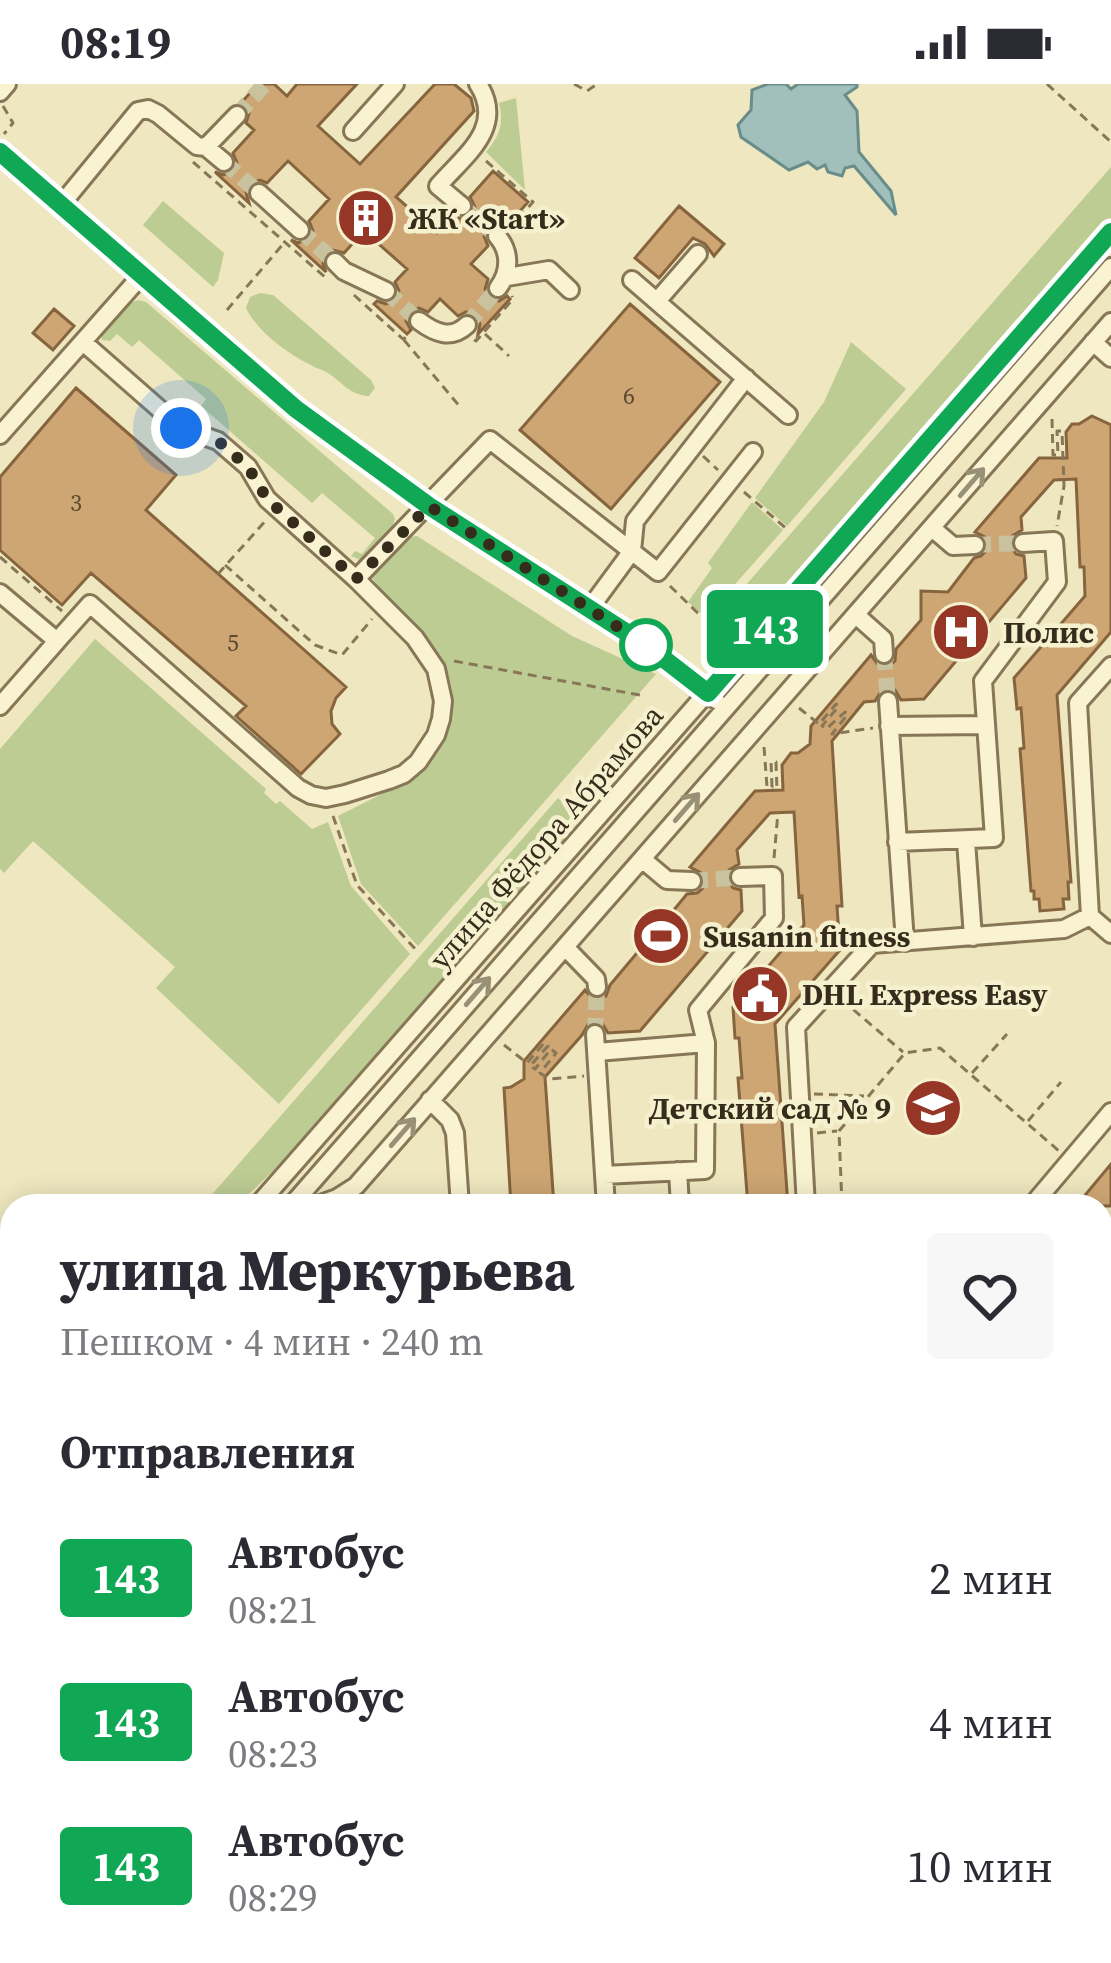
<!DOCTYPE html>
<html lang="ru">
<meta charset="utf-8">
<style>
:root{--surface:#fff;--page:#f7f7f7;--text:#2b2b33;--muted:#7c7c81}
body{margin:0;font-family:"Source Serif 4",serif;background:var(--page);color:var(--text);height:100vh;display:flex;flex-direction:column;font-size:45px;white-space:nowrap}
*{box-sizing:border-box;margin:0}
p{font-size:39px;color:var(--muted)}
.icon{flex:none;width:66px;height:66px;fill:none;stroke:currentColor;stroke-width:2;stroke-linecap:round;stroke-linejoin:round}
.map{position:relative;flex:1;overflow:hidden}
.drawer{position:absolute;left:0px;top:1110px;width:1113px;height:771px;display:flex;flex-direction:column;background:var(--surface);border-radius:36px 36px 0 0;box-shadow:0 6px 30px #0003}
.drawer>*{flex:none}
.badge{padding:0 24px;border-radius:9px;font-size:42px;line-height:78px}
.you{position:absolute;width:60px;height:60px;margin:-30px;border:9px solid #fff;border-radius:50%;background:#1a73e8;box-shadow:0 0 0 18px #1a73e833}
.map>.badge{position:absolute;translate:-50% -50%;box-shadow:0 0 0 6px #fff}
h2{padding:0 60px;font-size:45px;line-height:108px}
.round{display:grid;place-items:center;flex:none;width:126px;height:126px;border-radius:12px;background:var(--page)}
.overview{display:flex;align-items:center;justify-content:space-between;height:204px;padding:0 60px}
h1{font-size:57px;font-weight:800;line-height:90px}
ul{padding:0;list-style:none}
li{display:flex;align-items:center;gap:36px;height:144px;padding:0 60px}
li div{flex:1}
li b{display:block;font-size:45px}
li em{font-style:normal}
li .badge{min-width:132px;font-weight:700;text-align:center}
.status{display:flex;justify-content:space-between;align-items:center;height:84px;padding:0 60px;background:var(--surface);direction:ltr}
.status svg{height:33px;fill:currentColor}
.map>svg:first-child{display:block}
</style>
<div class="status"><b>08:19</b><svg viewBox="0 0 49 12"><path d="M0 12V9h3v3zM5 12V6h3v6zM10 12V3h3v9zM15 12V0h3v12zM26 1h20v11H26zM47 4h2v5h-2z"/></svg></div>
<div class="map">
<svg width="1111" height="1879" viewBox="0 0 1111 1879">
<rect width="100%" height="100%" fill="#eee7bf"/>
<path fill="#bdcc93" d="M 516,14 L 525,106 L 486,68 C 500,52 504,39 499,19 Z
M 1111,83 L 1111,135 L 736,564 L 710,542 Z
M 163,117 L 224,169 L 218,196 L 213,203 L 143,141 Z
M 260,209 L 273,211 L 371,296 L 375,304 L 369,312 C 350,311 343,299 328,289 C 318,283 321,287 311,281 C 287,270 257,247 246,224 L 250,213 Z
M 138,216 L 146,218 L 393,430 L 395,435 L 392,444 L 365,474 L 360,476 L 351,472 L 355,467 L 362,470 L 375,454 L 322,409 L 312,419 L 201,322 L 206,315 L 139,256 L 132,263 L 117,250 L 110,257 L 102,256 L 101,249 L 125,221 Z
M 851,258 L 906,305 L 787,442 L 755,414 L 824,318 Z
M 752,418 L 783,446 L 706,533 L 688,518 L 712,484 L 708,479 Z
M 417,452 L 572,552 L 656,590 L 418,862 L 361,800 L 338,732 C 386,707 448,686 452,623 C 454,602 447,580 434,563 C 415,538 389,519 372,494 L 410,453 Z
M 95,555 L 266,705 L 264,709 L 276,720 L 280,717 L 312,745 L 328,738 L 351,802 L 410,870 L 279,1020 L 156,904 L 175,883 L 33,757 L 4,789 L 0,785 L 0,665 Z
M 558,714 L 578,732 L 560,765 L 303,1059 L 236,1122 L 202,1122 Z
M 1111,1673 L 1111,1879 L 919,1879 L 925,1869 L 1101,1869 L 1101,1681 Z"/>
<path fill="#a2c0bb" stroke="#698d8a" stroke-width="3" d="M 768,0 L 786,0 L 791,5 L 798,0 L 857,0 L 857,3 L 845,11 L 857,27 L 859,68 L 891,107 L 896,131 L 854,82 L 845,84 L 842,92 L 828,88 L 825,81 L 817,85 L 808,78 L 789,86 L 741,53 L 738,41 L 751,26 L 752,6 Z"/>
<path fill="#cda674" stroke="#86643d" stroke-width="3" d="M 258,0 L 274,0 L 287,12 L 297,0 L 357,0 L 318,42 L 360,80 L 435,0 L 454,0 L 471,14 L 474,27 L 396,113 L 437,149 L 453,131 L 461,135 L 471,131 L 475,123 L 470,113 L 493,87 L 528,118 L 506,143 L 497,139 L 489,143 L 484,152 L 488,162 L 471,180 L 488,195 L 485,205 L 490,214 L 499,217 L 507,212 L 510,215 L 478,250 L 480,240 L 476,232 L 466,228 L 458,232 L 440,215 L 428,228 L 419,224 L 409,229 L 406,237 L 411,246 L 407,250 L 374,220 L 377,217 L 386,220 L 394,217 L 399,207 L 395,198 L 407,185 L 364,147 L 344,169 L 333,166 L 325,170 L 323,180 L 326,188 L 291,156 L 298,159 L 309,155 L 313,147 L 309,137 L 329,115 L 288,77 L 267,99 L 260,96 L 250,100 L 246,108 L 249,119 L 215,88 L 223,91 L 233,87 L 237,79 L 233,69 L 254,46 L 246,39 L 249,29 L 241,19 Z
M 679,122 L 724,160 L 714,172 L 705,160 L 693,154 L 659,194 L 635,174 Z
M 630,220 L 720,298 L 611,425 L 520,346 Z
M 54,225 L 74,242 L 53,266 L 33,249 Z
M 76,304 L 176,391 L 146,426 L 346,603 L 336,614 L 331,627 L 332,640 L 340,650 L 301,690 L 236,632 L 246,622 L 91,489 L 62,521 L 0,466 L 0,393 Z
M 1092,332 L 1111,341 L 1111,548 L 1057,611 L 1071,798 L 1068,798 L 1069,815 L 1063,815 L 1064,825 L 1040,827 L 1039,815 L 1034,815 L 1034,807 L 1031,807 L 1020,665 L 1024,664 L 1021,624 L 1017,625 L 1014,594 L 1085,512 L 1084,483 L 1080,483 L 1076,395 L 1054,396 L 1021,433 L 1022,446 L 1012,452 L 1010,461 L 1016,470 L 1024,472 L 1026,494 L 924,615 L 901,616 L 895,606 L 882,606 L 875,617 L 864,618 L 832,657 L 842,822 L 837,822 L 840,866 L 775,940 L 788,1122 L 748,1122 L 738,994 L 742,994 L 739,954 L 735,954 L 733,923 L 804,841 L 802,812 L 799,813 L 794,728 L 770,729 L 737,766 L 739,780 L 729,786 L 727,795 L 733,804 L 741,806 L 742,827 L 640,947 L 608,949 L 602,939 L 589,939 L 582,951 L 545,993 L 554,1122 L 511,1122 L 504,1004 L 511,1003 L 524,995 L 524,977 L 585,906 L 593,915 L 606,912 L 610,901 L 637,869 L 637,840 L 664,838 L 687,810 L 697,809 L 702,805 L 705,799 L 703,790 L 690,783 L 755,707 L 783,706 L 782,681 L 791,669 L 798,669 L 810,660 L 811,642 L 871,571 L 879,582 L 890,581 L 895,577 L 896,565 L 921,536 L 921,507 L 948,508 L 974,474 L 981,472 L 987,466 L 985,453 L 975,448 L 1039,374 L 1067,374 L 1066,348 L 1072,340 L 1079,340 Z
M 1111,1080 L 1111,1122 L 1076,1122 Z"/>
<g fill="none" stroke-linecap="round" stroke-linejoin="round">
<path stroke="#c9c29e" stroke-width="16" stroke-dasharray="16 8" stroke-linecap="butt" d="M 237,31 L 265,0
M 224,78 L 259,109
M 462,122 L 497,152
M 300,146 L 335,178
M 386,207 L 419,237
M 467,241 L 498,204
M 975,461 L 1023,459
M 884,570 L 888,617
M 692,797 L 740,793
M 595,950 L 597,903"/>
<defs>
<path id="minor" d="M 0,8 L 7,0
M 353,47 L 395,0
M 206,63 L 237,31
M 0,68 C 128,181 253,296 392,395 C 498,471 617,530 716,616
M 259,109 L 300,146
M 60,122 L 138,27 L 148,25 L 158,30 L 197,62 L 206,63 L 224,78
M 462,122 L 438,102 C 465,71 506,43 478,0
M 497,152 C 511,168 510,188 498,204
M 335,178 L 344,187 L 386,207
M 507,193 L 549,186 L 570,206
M 632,196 L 788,331
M 657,217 L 698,170
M 419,237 C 435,249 451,256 467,241
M 1093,258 L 1111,274
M 0,351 L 141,192
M 932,444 L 953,462 L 975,461
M 356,495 L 490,356 L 658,488 L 753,368
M 0,509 L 57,557 L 90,520 L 298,704 L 311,711 L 326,714 L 345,710 L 389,696 L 404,690 L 418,678 L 436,651 L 441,635 L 443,617 L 436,585 L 415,554 L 356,495 L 267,415 L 248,383 L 218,357 L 181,344 L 83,258
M 590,524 L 632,467 L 635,437 L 746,294
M 856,531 L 883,555 L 884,570
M 1111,582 L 1078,619 L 1090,832 L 1111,850
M 888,617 L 905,858
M 0,622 L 57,557
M 889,642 L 986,641
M 966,757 L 973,853
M 897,758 L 994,754 L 983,597 L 1057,498 L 1054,457 L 1023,459
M 642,775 L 667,796 L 692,797
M 565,863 L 596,895 L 597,903
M 595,950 L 606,1122
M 597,968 L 706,959
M 430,1016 L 450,1036 L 455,1049 L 460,1122
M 678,1087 L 680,1122
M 604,1091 L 705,1086 L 706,959 L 698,926 L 774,834 L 773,792 L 740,793
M 257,1122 L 1111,148
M 291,1122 L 1111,183
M 315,1122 L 337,1114 L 356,1102 L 1111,238
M 806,1122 L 796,943 L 872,860 L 1064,845 L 1090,832
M 1035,1122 L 1035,1118 L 1111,1028
M 0,1188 L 12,1198
M 0,1220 L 12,1231
M 1101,1416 L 1111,1425
M 0,1418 L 12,1405
M 0,1462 L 12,1448
M 1101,1510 L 1111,1519
M 0,1566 L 12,1552
M 0,1619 L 12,1604
M 1101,1634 L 1111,1627
M 0,1677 L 12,1688
M 0,1758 L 12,1768
M 0,1860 L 12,1846
M 650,1869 L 661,1879
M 747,1869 L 758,1879
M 784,1869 L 796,1879
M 443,1879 L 446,1869
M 547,1879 L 553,1869
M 876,1879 L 882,1869"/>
</defs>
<use href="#minor" stroke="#877757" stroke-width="22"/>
<path stroke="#877757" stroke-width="3" stroke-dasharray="9 6" stroke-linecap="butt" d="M 574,0 L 587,7 L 597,0
M 1047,0 L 1111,58
M 3,22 L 13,39 L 4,50
M 486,77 L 533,118 L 517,136 L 520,154
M 193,78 L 326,194
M 354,211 L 403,255 L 411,251
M 227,226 L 284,159
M 485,250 L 509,272
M 404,256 L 461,324
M 474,256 L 476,257 L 513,215 L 512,212
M 1052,335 L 1053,371 L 1058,371 L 1057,347 L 1062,347 L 1064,402 L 1057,442
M 703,372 L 718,386
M 744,408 L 788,446
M 0,473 L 62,527
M 225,481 L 315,561 L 342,571 L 372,535
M 218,490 L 268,434
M 670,502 L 707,538
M 454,577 L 645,612
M 799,624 L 819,640 L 836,620 L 839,622 L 822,642 L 826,645 L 845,628 L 848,630 L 832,650 L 873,644
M 764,663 L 767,703 L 772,703 L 771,678 L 776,678 L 777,706
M 333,732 L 357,801 L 418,868
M 774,774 L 778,728
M 842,916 L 903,968
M 504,961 L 527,979 L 544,959 L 548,962 L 530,982 L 535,985 L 551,965 L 556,969 L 540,989 L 549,995 L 584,992
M 972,989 L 1007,950
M 814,1010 L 864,1012
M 1028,1037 L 1061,998
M 817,1049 L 837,1047
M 842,1122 L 839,1047 L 905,969 L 940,964 L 1059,1067
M 10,1870 L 21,1879"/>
<use href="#minor" stroke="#f9f3d2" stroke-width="16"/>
</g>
<defs><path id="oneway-shaft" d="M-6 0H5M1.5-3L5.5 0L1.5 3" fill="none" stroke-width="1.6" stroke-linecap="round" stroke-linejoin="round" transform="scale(3)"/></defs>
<g stroke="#989077">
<use href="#oneway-shaft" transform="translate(972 398) rotate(-49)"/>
<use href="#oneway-shaft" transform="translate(687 723) rotate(-49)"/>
<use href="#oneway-shaft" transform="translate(478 907) rotate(-49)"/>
<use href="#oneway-shaft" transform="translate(403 1048) rotate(-49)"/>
</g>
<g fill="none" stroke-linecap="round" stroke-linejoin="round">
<defs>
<path id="line" d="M 0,68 L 296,325 L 429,422 L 646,561 L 708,609 L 1111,148"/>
</defs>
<use href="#line" stroke="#fff" stroke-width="27"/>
<use href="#line" stroke="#10a855" stroke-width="18"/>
<path stroke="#362c1c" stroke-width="12" stroke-dasharray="0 21.6" d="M 181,344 L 218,357 L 248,383 L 267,415 L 356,495 L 429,422 L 646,561"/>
</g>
<defs>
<symbol id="building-disc" viewBox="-11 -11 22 22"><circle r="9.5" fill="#963627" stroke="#f5f0ce"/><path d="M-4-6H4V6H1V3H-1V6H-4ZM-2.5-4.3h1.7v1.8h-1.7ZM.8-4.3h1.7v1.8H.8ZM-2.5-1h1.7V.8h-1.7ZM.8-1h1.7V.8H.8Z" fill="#fff"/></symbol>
<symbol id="hospital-disc" viewBox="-11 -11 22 22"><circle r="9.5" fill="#963627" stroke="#f5f0ce"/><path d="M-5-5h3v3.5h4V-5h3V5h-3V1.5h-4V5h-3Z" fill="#fff"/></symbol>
<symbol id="stadium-disc" viewBox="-11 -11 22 22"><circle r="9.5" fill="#963627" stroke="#f5f0ce"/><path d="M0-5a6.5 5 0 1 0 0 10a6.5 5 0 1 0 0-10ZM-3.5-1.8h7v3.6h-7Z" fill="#fff"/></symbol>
<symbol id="civic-disc" viewBox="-11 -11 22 22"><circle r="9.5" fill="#963627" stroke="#f5f0ce"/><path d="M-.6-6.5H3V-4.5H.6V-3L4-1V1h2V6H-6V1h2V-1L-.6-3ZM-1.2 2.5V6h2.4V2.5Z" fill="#fff"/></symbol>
<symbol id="school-disc" viewBox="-11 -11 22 22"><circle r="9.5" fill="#963627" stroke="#f5f0ce"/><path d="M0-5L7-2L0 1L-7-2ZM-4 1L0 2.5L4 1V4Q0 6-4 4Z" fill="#fff"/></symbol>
</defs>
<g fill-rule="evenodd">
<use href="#building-disc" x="333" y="101" width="66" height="66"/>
<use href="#hospital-disc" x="928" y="515" width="66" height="66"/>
<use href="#stadium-disc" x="628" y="819" width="66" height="66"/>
<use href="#civic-disc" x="727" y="877" width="66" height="66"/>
<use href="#school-disc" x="900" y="991" width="66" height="66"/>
</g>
<circle fill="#fff" stroke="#10a855" stroke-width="6" cx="646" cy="561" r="24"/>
<g text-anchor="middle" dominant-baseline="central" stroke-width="9" stroke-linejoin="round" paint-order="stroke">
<g font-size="24" fill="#5c4a32">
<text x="629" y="311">6</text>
<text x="76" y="418">3</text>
<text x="233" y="558">5</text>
</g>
<g font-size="30" font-weight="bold" fill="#362c1c" stroke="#f5f0ce" text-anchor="start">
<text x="408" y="134">ЖК «Start»</text>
<text x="1003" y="548">Полис</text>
<text x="703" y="852">Susanin fitness</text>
<text x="802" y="910">DHL Express Easy</text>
<text x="891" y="1024" text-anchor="end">Детский сад № 9</text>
</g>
<g font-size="30" fill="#362c1c" stroke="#f5f0ce">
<text transform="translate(546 753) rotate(-49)">улица Фёдора Абрамова</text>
</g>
</g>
</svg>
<div class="you" style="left:181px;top:344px"></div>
<b class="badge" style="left:765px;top:545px;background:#10a855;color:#fff">143</b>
<section class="drawer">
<div class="overview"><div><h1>улица Меркурьева</h1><p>Пешком · 4 мин · 240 m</p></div><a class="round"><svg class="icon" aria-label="heart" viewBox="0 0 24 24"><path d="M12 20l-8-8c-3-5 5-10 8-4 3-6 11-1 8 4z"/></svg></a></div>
<h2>Отправления</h2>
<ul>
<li><span class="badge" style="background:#10a855;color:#fff">143</span><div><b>Автобус</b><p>08:21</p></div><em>2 мин</em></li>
<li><span class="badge" style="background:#10a855;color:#fff">143</span><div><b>Автобус</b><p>08:23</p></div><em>4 мин</em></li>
<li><span class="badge" style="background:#10a855;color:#fff">143</span><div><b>Автобус</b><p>08:29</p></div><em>10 мин</em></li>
</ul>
</section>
</div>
